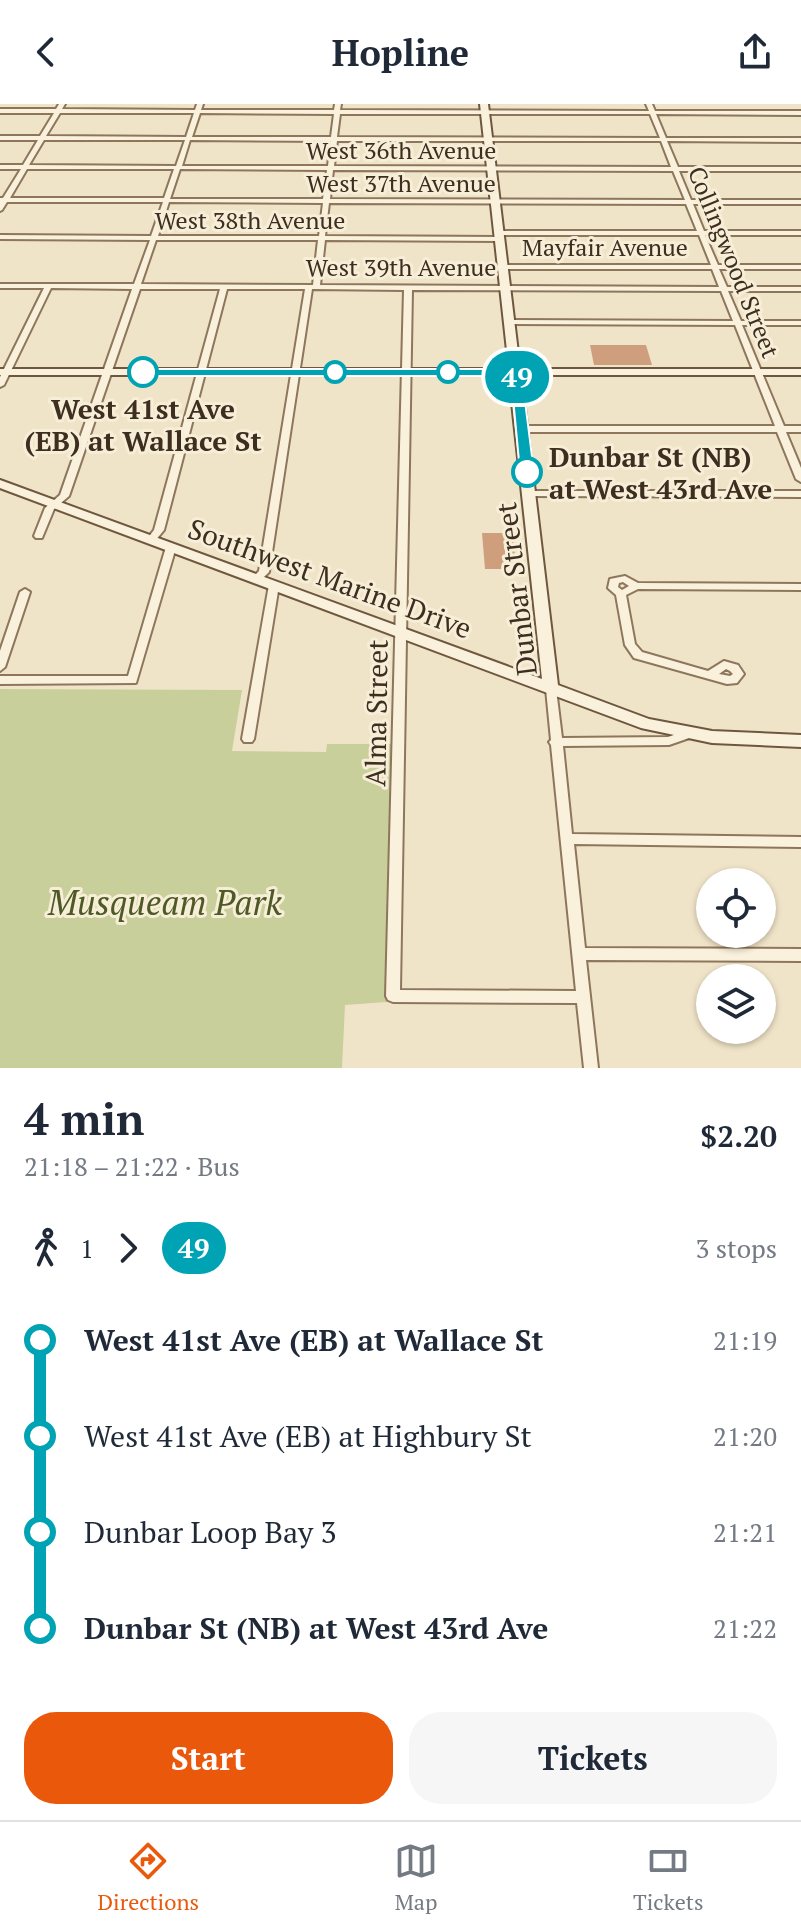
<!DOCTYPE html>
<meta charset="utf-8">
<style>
:root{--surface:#fff;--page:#f6f6f7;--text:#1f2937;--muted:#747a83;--line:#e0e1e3;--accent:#ea580c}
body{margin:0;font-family:"PT Serif",serif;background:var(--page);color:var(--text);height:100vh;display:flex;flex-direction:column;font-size:30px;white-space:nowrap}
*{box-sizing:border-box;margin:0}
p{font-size:26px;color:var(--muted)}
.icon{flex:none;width:44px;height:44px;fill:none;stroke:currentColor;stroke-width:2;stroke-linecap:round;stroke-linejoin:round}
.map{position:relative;height:964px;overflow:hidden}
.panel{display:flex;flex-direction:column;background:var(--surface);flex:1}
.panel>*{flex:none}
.badge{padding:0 16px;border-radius:26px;font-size:28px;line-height:52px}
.controls{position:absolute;left:696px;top:764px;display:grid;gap:16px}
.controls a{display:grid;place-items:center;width:80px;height:80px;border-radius:50%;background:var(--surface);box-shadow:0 2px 6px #0004;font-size:40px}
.map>.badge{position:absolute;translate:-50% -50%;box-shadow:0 0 0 4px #fff}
.legs{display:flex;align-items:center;gap:12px;height:88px;padding:0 24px;font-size:26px}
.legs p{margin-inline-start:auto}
.summary{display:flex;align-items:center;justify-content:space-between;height:136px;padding:0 24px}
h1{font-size:44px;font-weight:700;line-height:60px}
.button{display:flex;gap:16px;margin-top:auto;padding:16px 24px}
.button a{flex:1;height:92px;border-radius:32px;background:var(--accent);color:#fff;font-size:32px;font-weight:700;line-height:92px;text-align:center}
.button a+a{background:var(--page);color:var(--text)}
ul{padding:0 24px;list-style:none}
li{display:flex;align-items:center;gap:28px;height:96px;font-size:30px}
li i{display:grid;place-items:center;width:12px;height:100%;margin:0 10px;background:currentColor}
li i::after{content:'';width:20px;height:20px;margin:-10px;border:6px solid;border-radius:50%;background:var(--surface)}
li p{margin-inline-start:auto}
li:first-child i{background:linear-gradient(#0000 50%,currentColor 0)}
li:last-child i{background:linear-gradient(currentColor 50%,#0000 0)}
header{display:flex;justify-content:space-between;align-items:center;height:104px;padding:0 24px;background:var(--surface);font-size:36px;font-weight:700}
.tabs{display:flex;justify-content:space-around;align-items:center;height:112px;border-top:2px solid var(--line);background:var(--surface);font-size:22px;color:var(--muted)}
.tabs a{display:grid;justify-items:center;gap:4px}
.tabs .current{color:var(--accent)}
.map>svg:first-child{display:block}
</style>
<header><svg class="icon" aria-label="back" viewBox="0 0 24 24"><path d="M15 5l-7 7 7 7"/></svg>Hopline<svg class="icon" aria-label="share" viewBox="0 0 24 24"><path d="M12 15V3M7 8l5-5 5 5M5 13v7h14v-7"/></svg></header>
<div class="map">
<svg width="801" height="964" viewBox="0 0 801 964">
<rect width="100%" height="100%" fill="#f0e4c8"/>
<path fill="#c9cf9b" d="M 0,585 L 242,586 L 232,647 L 326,648 L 327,640 L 394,640 L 387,898 L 345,901 L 342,964 L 0,964 Z"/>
<path fill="#cf9f7d" d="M 590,241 L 646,241 L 652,261 L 594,261 Z
M 482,429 L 513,429 L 516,465 L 485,465 Z"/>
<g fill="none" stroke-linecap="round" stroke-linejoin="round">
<defs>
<path id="street" d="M 59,0 L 65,0 L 62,5 L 195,6 L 197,0 L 203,0 L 201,6 L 334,6 L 335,0 L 341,0 L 340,6 L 649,7 L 646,0 L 652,0 L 655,7 L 801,7 L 801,11 L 656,10 L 666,34 L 801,34 L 801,38 L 667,37 L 678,63 L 801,63 L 801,67 L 679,67 L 691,96 L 801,96 L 801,100 L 693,100 L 704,127 L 801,127 L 801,131 L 705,131 L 718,161 L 801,161 L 801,165 L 719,165 L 727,183 L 801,183 L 801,187 L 728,187 L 741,217 L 801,217 L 801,221 L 742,221 L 784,322 L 801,322 L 801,328 L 786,328 L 801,364 L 801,378 L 796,375 L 777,328 L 522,328 L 518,325 L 522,322 L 775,322 L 735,221 L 511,220 L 507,218 L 511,216 L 733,217 L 721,187 L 412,186 L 400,886 L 576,887 L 551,641 L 549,638 L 551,636 L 546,585 L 547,582 L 555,582 L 556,585 L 562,634 L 668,633 L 688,626 L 692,627 L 694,630 L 692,633 L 669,641 L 563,642 L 572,730 L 801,733 L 801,743 L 574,740 L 585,844 L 801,845 L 801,857 L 586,856 L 598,964 L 584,964 L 577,899 L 393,898 L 388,896 L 386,892 L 404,186 L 312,185 L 269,468 L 261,476 L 253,476 L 252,474 L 259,467 L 305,185 L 227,185 L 164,426 L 155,437 L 152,438 L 147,435 L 154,426 L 220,185 L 140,185 L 69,392 L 54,405 L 42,434 L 36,434 L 34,432 L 45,404 L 60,391 L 132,185 L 51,184 L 4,281 L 0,283 L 0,273 L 44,184 L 0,184 L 0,180 L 134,180 L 150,136 L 0,135 L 0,131 L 151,132 L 163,98 L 7,98 L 2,106 L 0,107 L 0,94 L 3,94 L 21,65 L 0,65 L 0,61 L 23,61 L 38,36 L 0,36 L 0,32 L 40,32 L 54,9 L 0,9 L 0,5 L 56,5 ZM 60,9 L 194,9 L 186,33 L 46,32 ZM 200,9 L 334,10 L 331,33 L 192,33 ZM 340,10 L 650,10 L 660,34 L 337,33 ZM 44,36 L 185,36 L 176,62 L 29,61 ZM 190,36 L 331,37 L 328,62 L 182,62 ZM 337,37 L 661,37 L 671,63 L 334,62 ZM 27,65 L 174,65 L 164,94 L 10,94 ZM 180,65 L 327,66 L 323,95 L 170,95 ZM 333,66 L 673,67 L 685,96 L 330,95 ZM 169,98 L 323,99 L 319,132 L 158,132 ZM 329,99 L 686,100 L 697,127 L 500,127 L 497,129 L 500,131 L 699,131 L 711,161 L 504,161 L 500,163 L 504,165 L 712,165 L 719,183 L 320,181 L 325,136 L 501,137 L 504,135 L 501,133 L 325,132 ZM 156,136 L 318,136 L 313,181 L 141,180 Z
M 529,387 L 801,387 L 801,393 L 526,392 L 524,390 L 526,388 Z
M 171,440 L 176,443 L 136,579 L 0,580 L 0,572 L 128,572 L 166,443 Z
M 625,472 L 638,479 L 801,480 L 801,486 L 638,485 L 626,491 L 635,540 L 642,548 L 708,567 L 724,557 L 738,561 L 744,570 L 737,579 L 727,580 L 634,554 L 625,541 L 616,491 L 608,484 L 610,475 ZM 623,478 L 629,482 L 622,486 L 618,483 L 619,479 ZM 726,565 L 730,567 L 733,570 L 730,572 L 719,570 Z
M 274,478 L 279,481 L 254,635 L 252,638 L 244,638 L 242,635 L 269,481 Z
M 25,485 L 30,488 L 5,563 L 0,567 L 0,547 L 20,488 Z"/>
<path id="secondary" d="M 480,0 L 488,0 L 520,265 L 801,265 L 801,271 L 521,271 L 558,581 L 649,615 L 712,627 L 801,631 L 801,643 L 712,639 L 641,624 L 0,384 L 0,376 L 542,575 L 509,271 L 0,271 L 0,265 L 509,265 Z"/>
</defs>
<use href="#street" stroke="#8d765c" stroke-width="4"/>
<use href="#secondary" stroke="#6f573f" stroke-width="4"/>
<use href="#street" fill="#faf1dc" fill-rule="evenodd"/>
<use href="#secondary" fill="#faf1dc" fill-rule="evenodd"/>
</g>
<path fill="#00a3b4" stroke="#fff" stroke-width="2" d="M 139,265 L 521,265 L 534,368 L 527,372 L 520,368 L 511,272 L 143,272 L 139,270 Z"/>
<g fill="#fff" stroke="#00a3b4" stroke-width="4">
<circle cx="143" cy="268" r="14"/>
<circle cx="335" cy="268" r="10"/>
<circle cx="448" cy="268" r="10"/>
<circle cx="527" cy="368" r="14"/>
</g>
<g text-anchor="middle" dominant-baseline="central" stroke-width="6" stroke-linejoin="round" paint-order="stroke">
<g font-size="24" fill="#3d2e20" stroke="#f7eed8">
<text x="401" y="46">West 36th Avenue</text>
<text x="401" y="79">West 37th Avenue</text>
<text x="250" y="116">West 38th Avenue</text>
<text x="605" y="143">Mayfair Avenue</text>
<text transform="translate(734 158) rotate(68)">Collingwood Street</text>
<text x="401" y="163">West 39th Avenue</text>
</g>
<g font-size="28" font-weight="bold" fill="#3d2e20" stroke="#f7eed8">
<text x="143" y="304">West 41st Ave<tspan x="143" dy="32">(EB) at Wallace St</tspan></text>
<text x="549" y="352" text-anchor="start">Dunbar St (NB)<tspan x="549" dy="32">at West 43rd Ave</tspan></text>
</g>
<g font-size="28" fill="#3d2e20" stroke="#f7eed8">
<text transform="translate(330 474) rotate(20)">Southwest Marine Drive</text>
<text transform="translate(516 485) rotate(-97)">Dunbar Street</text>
<text transform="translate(376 609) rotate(-89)">Alma Street</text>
</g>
<g font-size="34" font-style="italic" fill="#4d5a26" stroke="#f7eed8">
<text x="165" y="798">Musqueam Park</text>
</g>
</g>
</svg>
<div class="controls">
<a><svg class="icon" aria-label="locate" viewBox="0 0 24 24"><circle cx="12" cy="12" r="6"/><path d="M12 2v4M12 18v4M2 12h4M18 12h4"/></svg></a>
<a><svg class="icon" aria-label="layers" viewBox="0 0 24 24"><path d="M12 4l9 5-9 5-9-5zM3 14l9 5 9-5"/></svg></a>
</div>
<b class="badge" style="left:517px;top:273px;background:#00a3b4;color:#fff">49</b>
</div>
<section class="panel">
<div class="summary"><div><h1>4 min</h1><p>21:18 – 21:22 · Bus</p></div><b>$2.20</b></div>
<div class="legs"><svg class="icon" aria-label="walk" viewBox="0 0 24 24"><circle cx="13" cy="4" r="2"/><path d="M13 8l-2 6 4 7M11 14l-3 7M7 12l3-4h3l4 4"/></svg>1<svg class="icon" aria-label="forward" viewBox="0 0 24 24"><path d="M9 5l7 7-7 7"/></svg><b class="badge" style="background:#00a3b4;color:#fff">49</b><p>3 stops</p></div>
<ul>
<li><i style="color:#00a3b4"></i><b>West 41st Ave (EB) at Wallace St</b><p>21:19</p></li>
<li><i style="color:#00a3b4"></i><span>West 41st Ave (EB) at Highbury St</span><p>21:20</p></li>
<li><i style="color:#00a3b4"></i><span>Dunbar Loop Bay 3</span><p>21:21</p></li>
<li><i style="color:#00a3b4"></i><b>Dunbar St (NB) at West 43rd Ave</b><p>21:22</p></li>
</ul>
<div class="button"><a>Start</a><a>Tickets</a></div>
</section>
<nav class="tabs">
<a class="current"><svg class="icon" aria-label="directions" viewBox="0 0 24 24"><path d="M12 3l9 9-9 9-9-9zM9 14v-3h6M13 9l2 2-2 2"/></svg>Directions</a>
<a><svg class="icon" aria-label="map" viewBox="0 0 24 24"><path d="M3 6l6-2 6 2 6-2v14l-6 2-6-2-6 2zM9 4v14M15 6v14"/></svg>Map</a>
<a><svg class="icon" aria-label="tickets" viewBox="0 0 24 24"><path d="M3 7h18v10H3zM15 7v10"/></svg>Tickets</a>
</nav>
